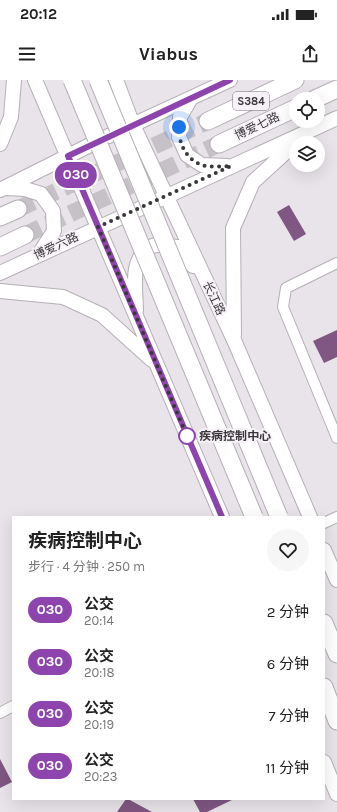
<!DOCTYPE html>
<html lang="zh">
<meta charset="utf-8">
<style>
:root{--surface:#fff;--page:#f6f6f6;--text:#222;--muted:#767676}
body{margin:0;font-family:Karla,"Noto Sans SC",sans-serif;background:var(--page);color:var(--text);height:100vh;display:flex;flex-direction:column;font-size:15px;white-space:nowrap}
*{box-sizing:border-box;margin:0}
p{font-size:13px;color:var(--muted)}
.icon{flex:none;width:22px;height:22px;fill:none;stroke:currentColor;stroke-width:2;stroke-linecap:round;stroke-linejoin:round}
.map{position:relative;flex:1;overflow:hidden}
.sheet{position:absolute;left:12px;top:436px;width:313px;height:284px;display:flex;flex-direction:column;background:var(--surface);border-radius:0px;box-shadow:0 4px 16px #0002}
.sheet>*{flex:none}
.badge{padding:0 8px;border-radius:13px;font-size:14px;line-height:26px}
.tools{position:absolute;left:289px;top:12px;display:grid;gap:8px}
.tools a{display:grid;place-items:center;width:36px;height:36px;border-radius:50%;background:var(--surface);box-shadow:0 4px 16px #0002;font-size:20px}
.you{position:absolute;width:20px;height:20px;margin:-10px;border:3px solid #fff;border-radius:50%;background:#1a73e8;box-shadow:0 0 0 6px #1a73e833}
.map>.badge{position:absolute;translate:-50% -50%;box-shadow:0 0 0 2px #fff}
.round{display:grid;place-items:center;flex:none;width:42px;height:42px;border-radius:21px;background:var(--page)}
.overview{display:flex;align-items:center;justify-content:space-between;height:68px;padding:0 16px}
h1{font-size:19px;font-weight:700;line-height:30px}
ul{padding:0;list-style:none}
li{display:flex;align-items:center;gap:12px;height:52px;padding:0 16px}
li div{flex:1}
li b{display:block;font-size:15px}
li em{font-style:normal}
li .badge{min-width:44px;font-weight:700;text-align:center}
.status{display:flex;justify-content:space-between;align-items:center;height:28px;padding:0 20px;background:var(--surface);direction:ltr}
.status svg{height:11px;fill:currentColor}
header{display:flex;justify-content:space-between;align-items:center;height:52px;padding:0 16px;background:var(--surface);font-size:18px;font-weight:700}
.map>svg:first-child{display:block}
</style>
<div class="status"><b>20:12</b><svg viewBox="0 0 49 12"><path d="M0 12V9h3v3zM5 12V6h3v6zM10 12V3h3v9zM15 12V0h3v12zM26 1h20v11H26zM47 4h2v5h-2z"/></svg></div>
<header><svg class="icon" aria-label="menu" viewBox="0 0 24 24"><path d="M4 6h16M4 12h16M4 18h16"/></svg>Viabus<svg class="icon" aria-label="share" viewBox="0 0 24 24"><path d="M12 15V3M7 8l5-5 5 5M5 13v7h14v-7"/></svg></header>
<div class="map">
<svg width="337" height="732" viewBox="0 0 337 732">
<rect width="100%" height="100%" fill="#e9e4e9"/>
<path fill="#7f5782" d="M 289,125 L 306,154 L 294,161 L 277,132 Z
M 337,250 L 337,277 L 324,283 L 313,261 Z
M 0,679 L 12,702 L 0,708 Z
M 126,719 L 128,719 L 152,732 L 117,732 Z
M 193,719 L 234,719 L 207,732 L 200,732 Z"/>
<g fill="none" stroke-linecap="round" stroke-linejoin="round">
<path stroke="#c6c1c6" stroke-width="17" stroke-dasharray="17 8" stroke-linecap="butt" d="M 18,129 L 208,41
M 25,155 L 219,64"/>
<defs>
<path id="minor" d="M 337,183 L 286,208 L 283,227 L 337,358
M 324,443 L 337,437
M 0,633 L 13,626"/>
<path id="secondary" d="M 35,0 L 222,437
M 116,0 L 133,45 L 234,260 L 310,437
M 191,18 L 180,37 L 179,57 L 187,75 L 202,85 L 227,86
M 0,64 L 11,37 L 14,0
M 6,108 L 25,109 L 41,114 L 53,131 L 54,151 L 39,174
M 0,110 L 102,59 L 230,0
M 0,193 L 337,38
M 0,211 L 63,217 L 102,235 L 152,280
M 136,231 C 136,212 129,179 150,167 C 157,163 170,166 178,167 L 193,186
M 234,255 L 233,148 L 253,102 L 300,59
M 324,470 L 337,500
M 324,682 L 337,714"/>
<path id="trunk" d="M 315,19 L 337,9
M 208,41 L 295,0
M 219,64 L 296,28
M 0,137 L 18,129
M 0,167 L 25,155
M 324,543 L 337,574
M 324,607 L 337,641"/>
</defs>
<use href="#minor" stroke="#b5b0b6" stroke-width="12"/>
<use href="#secondary" stroke="#b5b0b6" stroke-width="16"/>
<use href="#trunk" stroke="#b5b0b6" stroke-width="19"/>
<use href="#minor" stroke="#fff" stroke-width="10"/>
<use href="#secondary" stroke="#fff" stroke-width="14"/>
<use href="#trunk" stroke="#fff" stroke-width="17"/>
<defs>
<path id="trunk-bridge" d="M 72,0 L 254,437
M 98,0 L 279,437"/>
</defs>
<use href="#trunk-bridge" stroke="#b5b0b6" stroke-width="19" stroke-linecap="butt"/>
<use href="#trunk-bridge" stroke="#fff" stroke-width="17"/>
</g>
<g fill="none" stroke-linecap="round" stroke-linejoin="round">
<defs>
<path id="line" d="M 222,437 L 68,76 L 230,0"/>
</defs>
<use href="#line" stroke="#fff" stroke-width="9"/>
<use href="#line" stroke="#8e44ad" stroke-width="6"/>
<path stroke="#39373a" stroke-width="4" stroke-dasharray="0 7.2" d="M 179,47 C 178,62 186,80 202,85 C 210,88 222,86 231,86 L 98,147 L 187,356"/>
</g>
<circle fill="#fff" stroke="#8e44ad" stroke-width="2" cx="187" cy="356" r="8"/>
<g text-anchor="middle" dominant-baseline="central" stroke-width="4" stroke-linejoin="round" paint-order="stroke">
<rect fill="#f6f1f7" stroke="#726f73" stroke-width="1" x="233" y="12" width="36" height="18" rx="3"/>
<g font-size="11" font-weight="bold" fill="#39373a">
<text x="251" y="21">S384</text>
</g>
<g font-size="12" fill="#39373a" stroke="#f6f1f7">
<text transform="translate(257 46) rotate(-25)">博爱七路</text>
<text transform="translate(56 166) rotate(-25)">博爱六路</text>
<text transform="translate(214 218) rotate(65)">长江路</text>
</g>
<g font-size="12" font-weight="bold" fill="#39373a" stroke="#f6f1f7" text-anchor="start">
<text x="199" y="356">疾病控制中心</text>
</g>
</g>
</svg>
<div class="tools">
<a><svg class="icon" aria-label="locate" viewBox="0 0 24 24"><circle cx="12" cy="12" r="6"/><path d="M12 2v4M12 18v4M2 12h4M18 12h4"/></svg></a>
<a><svg class="icon" aria-label="layers" viewBox="0 0 24 24"><path d="M12 4l9 5-9 5-9-5zM3 14l9 5 9-5"/></svg></a>
</div>
<div class="you" style="left:179px;top:47px"></div>
<b class="badge" style="left:76px;top:95px;background:#8e44ad;color:#fff">030</b>
<section class="sheet">
<div class="overview"><div><h1>疾病控制中心</h1><p>步行 · 4 分钟 · 250 m</p></div><a class="round"><svg class="icon" aria-label="heart" viewBox="0 0 24 24"><path d="M12 20l-8-8c-3-5 5-10 8-4 3-6 11-1 8 4z"/></svg></a></div>
<ul>
<li><span class="badge" style="background:#8e44ad;color:#fff">030</span><div><b>公交</b><p>20:14</p></div><em>2 分钟</em></li>
<li><span class="badge" style="background:#8e44ad;color:#fff">030</span><div><b>公交</b><p>20:18</p></div><em>6 分钟</em></li>
<li><span class="badge" style="background:#8e44ad;color:#fff">030</span><div><b>公交</b><p>20:19</p></div><em>7 分钟</em></li>
<li><span class="badge" style="background:#8e44ad;color:#fff">030</span><div><b>公交</b><p>20:23</p></div><em>11 分钟</em></li>
</ul>
</section>
</div>
